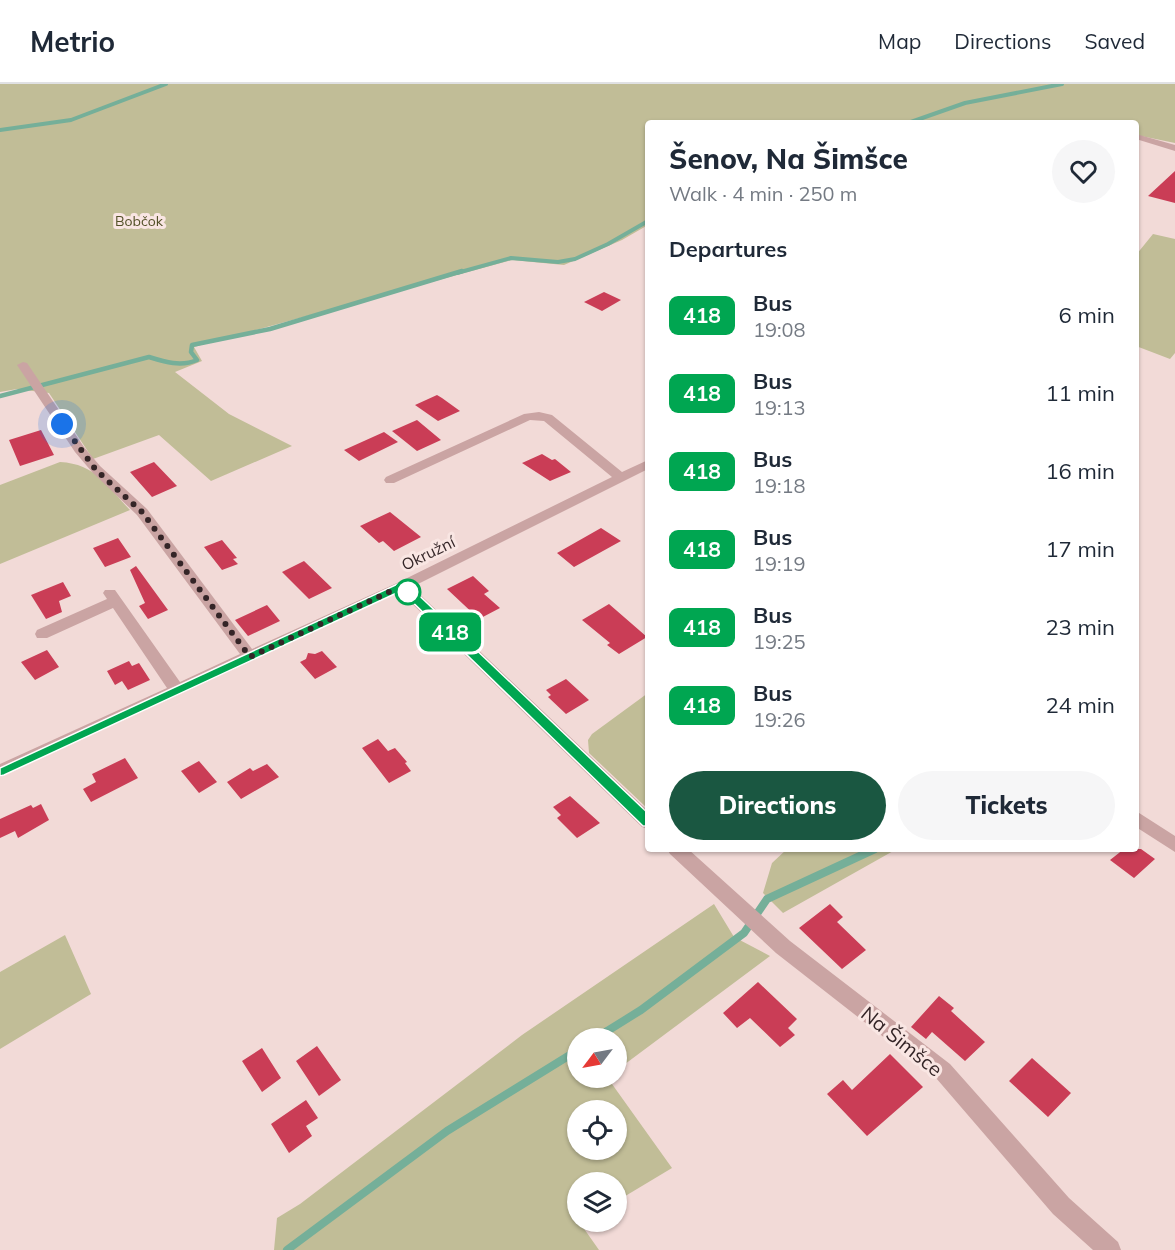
<!DOCTYPE html>
<meta charset="utf-8">
<style>
:root{--surface:#fff;--page:#f6f6f7;--text:#1f2937;--muted:#747a83;--line:#e0e1e3;--accent:#1a5741}
body{margin:0;font-family:Mulish,sans-serif;background:var(--page);color:var(--text);height:100vh;display:flex;flex-direction:column;font-size:22px;white-space:nowrap}
*{box-sizing:border-box;margin:0}
p{font-size:20px;color:var(--muted)}
.icon{flex:none;width:33px;height:33px;fill:none;stroke:currentColor;stroke-width:2;stroke-linecap:round;stroke-linejoin:round}
.map{position:relative;flex:1;overflow:hidden}
.side{position:absolute;left:645px;top:36px;width:494px;height:732px;display:flex;flex-direction:column;background:var(--surface);border-radius:6px;box-shadow:0 2px 4px #0004}
.side>*{flex:none}
.badge{padding:0 12px;border-radius:9px;font-size:21px;line-height:39px}
.needle{width:39px;rotate:238deg}
.tools{position:absolute;left:567px;top:944px;display:grid;gap:12px}
.tools a{display:grid;place-items:center;width:60px;height:60px;border-radius:50%;background:var(--surface);box-shadow:0 2px 4px #0004;font-size:30px}
.you{position:absolute;width:30px;height:30px;margin:-15px;border:4px solid #fff;border-radius:50%;background:#1a73e8;box-shadow:0 0 0 9px #1a73e833}
.map>.badge{position:absolute;translate:-50% -50%;box-shadow:0 0 0 3px #fff}
h2{padding:0 24px;font-size:22px;line-height:54px}
.round{display:grid;place-items:center;flex:none;width:63px;height:63px;border-radius:32px;background:var(--page)}
.overview{display:flex;align-items:center;justify-content:space-between;height:102px;padding:0 24px}
h1{font-size:28px;font-weight:800;line-height:45px}
.button{display:flex;gap:12px;margin-top:auto;padding:12px 24px}
.button a{flex:1;height:69px;border-radius:36px;background:var(--accent);color:#fff;font-size:24px;font-weight:800;line-height:69px;text-align:center}
.button a+a{background:var(--page);color:var(--text)}
ul{padding:0;list-style:none}
li{display:flex;align-items:center;gap:18px;height:78px;padding:0 24px}
li div{flex:1}
li b{display:block;font-size:22px}
li em{font-style:normal}
li .badge{min-width:66px;font-weight:700;text-align:center}
header{display:flex;align-items:center;gap:36px;box-sizing:border-box;height:84px;padding:0 30px;background:var(--surface);border-bottom:2px solid var(--line)}
header strong{font-size:28px}
nav{display:flex;gap:33px;margin-inline-start:auto;font-size:21px}
.map>svg:first-child{display:block}
</style>
<header>
<strong>Metrio</strong>
<nav><a>Map</a><a>Directions</a><a>Saved</a></nav>
</header>
<div class="map">
<svg width="1175" height="1166" viewBox="0 0 1175 1166">
<rect width="100%" height="100%" fill="#f2dad7"/>
<path fill="#c1bd97" fill-rule="evenodd" d="M 0,0 L 1175,0 L 1175,59 L 1136,51 L 1136,39 L 648,39 L 648,141 L 622,156 L 564,181 L 512,176 L 194,263 L 202,277 L 175,288 L 229,330 L 292,362 L 211,397 L 159,351 L 93,375 L 49,309 L 17,305 L 0,308 Z
M 1153,150 L 1175,155 L 1175,269 L 1170,275 L 1136,262 L 1136,171 Z
M 60,378 C 96,380 107,402 130,426 L 0,480 L 0,401 Z
M 648,609 L 648,725 L 589,669 L 588,656 L 592,650 Z
M 787,765 L 909,765 L 895,766 L 783,829 L 763,809 L 772,779 Z
M 714,820 L 734,853 L 770,872 L 617,986 L 616,954 L 578,954 L 578,993 L 607,993 L 672,1084 L 617,1117 L 616,1098 L 578,1098 L 578,1137 L 583,1137 L 580,1139 L 599,1166 L 274,1166 L 277,1134 L 300,1120 L 522,951 ZM 578,1026 L 616,1026 L 616,1065 L 578,1065 Z
M 65,851 L 91,910 L 0,965 L 0,888 Z"/>
<g fill="none" stroke-linecap="round" stroke-linejoin="round">
<path stroke="#75af99" stroke-width="4" d="M 908,39 L 965,19 L 1062,0
M 0,46 L 71,36 L 166,0
M 457,189 L 511,174 L 558,178 L 575,175 L 608,160 L 648,137"/>
<path stroke="#75af99" stroke-width="4.5" d="M 0,312 L 149,273 C 165,278 181,283 197,276 L 191,268 L 192,261 L 270,245 L 462,187"/>
<path stroke="#75af99" stroke-width="8" d="M 596,954 L 641,926 L 744,849 L 767,815 L 875,765
M 287,1166 L 447,1047 L 578,966"/>
</g>
<path fill="#ca3d56" d="M 1175,87 L 1175,119 L 1148,112 Z
M 604,208 L 621,216 L 602,227 L 584,218 Z
M 437,311 L 442,314 L 460,327 L 438,337 L 415,321 Z
M 417,336 L 441,356 L 417,367 L 392,347 Z
M 41,346 L 54,371 L 20,382 L 9,356 Z
M 384,348 L 398,358 L 359,377 L 344,366 Z
M 542,370 L 552,376 L 555,375 L 571,388 L 550,397 L 522,379 Z
M 154,378 L 177,402 L 152,413 L 130,388 Z
M 390,428 L 421,453 L 394,467 L 383,457 L 379,459 L 360,442 Z
M 601,444 L 621,457 L 574,483 L 557,469 Z
M 118,454 L 131,473 L 105,483 L 93,464 Z
M 222,456 L 237,474 L 233,475 L 238,480 L 222,486 L 204,463 Z
M 304,477 L 332,504 L 309,515 L 282,488 Z
M 136,482 L 168,526 L 148,535 L 139,522 L 145,519 L 130,486 Z
M 473,492 L 489,507 L 484,510 L 500,524 L 479,535 L 447,505 Z
M 63,498 L 71,512 L 59,517 L 62,528 L 46,535 L 31,511 Z
M 609,520 L 647,553 L 619,570 L 607,561 L 610,559 L 582,536 Z
M 267,521 L 280,537 L 248,552 L 235,536 Z
M 47,566 L 59,583 L 35,596 L 21,578 Z
M 322,567 L 337,583 L 315,595 L 300,578 L 306,575 L 308,569 L 315,570 Z
M 129,577 L 132,582 L 139,579 L 150,596 L 128,606 L 122,597 L 115,601 L 107,587 Z
M 566,595 L 589,616 L 566,630 L 548,613 L 551,611 L 546,606 Z
M 378,655 L 388,667 L 395,664 L 407,678 L 405,679 L 411,687 L 389,699 L 362,664 Z
M 125,674 L 138,694 L 91,718 L 83,705 L 96,698 L 92,690 Z
M 199,677 L 217,698 L 199,709 L 181,687 Z
M 267,680 L 279,693 L 241,715 L 227,698 L 250,684 L 253,687 Z
M 570,712 L 600,739 L 577,754 L 557,734 L 561,731 L 553,723 Z
M 41,720 L 49,736 L 18,754 L 15,747 L 0,754 L 0,735 L 31,721 L 33,724 Z
M 1124,765 L 1141,765 L 1155,775 L 1134,794 L 1110,776 Z
M 830,820 L 843,833 L 837,838 L 866,866 L 842,885 L 799,844 Z
M 758,898 L 797,935 L 788,944 L 795,951 L 780,963 L 750,934 L 737,944 L 723,929 Z
M 939,912 L 954,924 L 951,927 L 985,958 L 965,977 L 932,948 L 926,955 L 911,943 Z
M 317,962 L 341,996 L 319,1012 L 296,977 Z
M 262,964 L 281,994 L 262,1008 L 242,977 Z
M 890,970 L 923,1003 L 867,1052 L 827,1010 L 843,996 L 852,1006 Z
M 1032,974 L 1071,1009 L 1048,1033 L 1009,997 Z
M 306,1016 L 318,1034 L 306,1042 L 312,1052 L 289,1069 L 271,1040 Z"/>
<g fill="none" stroke-linecap="round" stroke-linejoin="round">
<path fill="#caa4a3" fill-rule="evenodd" d="M 1136,50 L 1175,61 L 1175,67 L 1136,55 Z
M 23,278 L 27,279 L 84,363 L 100,382 L 147,425 L 252,565 L 397,499 L 612,393 L 544,337 L 530,336 L 394,399 L 386,399 L 384,396 L 386,393 L 524,330 L 539,328 L 552,331 L 622,388 L 648,376 L 648,385 L 412,503 L 648,727 L 648,745 L 642,743 L 400,508 L 0,693 L 0,680 L 167,604 L 113,524 L 47,554 L 37,554 L 35,550 L 37,546 L 107,515 L 103,509 L 105,506 L 115,506 L 180,598 L 240,570 L 137,431 L 92,388 L 75,368 L 17,281 Z
M 1136,727 L 1175,752 L 1175,768 L 1136,743 Z
M 667,765 L 688,765 L 790,857 L 950,980 L 1069,1114 L 1118,1158 L 1121,1166 L 1093,1166 L 1053,1130 L 936,994 L 776,869 L 670,770 Z"/>
</g>
<path fill="#00a651" stroke="#fff" stroke-width="1.5" d="M 402,498 L 406,499 L 653,734 L 655,738 L 653,742 L 643,742 L 401,507 L 4,691 L 0,692 L 0,684 Z"/>
<g fill="none" stroke-linecap="round" stroke-linejoin="round">
<path stroke="#342527" stroke-width="6" stroke-dasharray="0 10.8" d="M 62,340 L 96,386 L 142,428 L 250,573 L 402,502 L 408,508"/>
</g>
<circle fill="#fff" stroke="#00a651" stroke-width="3" cx="408" cy="508" r="12"/>
<g text-anchor="middle" dominant-baseline="central" stroke-width="6" stroke-linejoin="round" paint-order="stroke">
<g font-size="14" fill="#535128" stroke="#f9e6e3">
<text x="139" y="137">Bobčok</text>
</g>
<g font-size="16" fill="#342527" stroke="#f9e6e3">
<text transform="translate(428 469) rotate(-26)">Okružní</text>
</g>
<g font-size="20" fill="#342527" stroke="#f9e6e3">
<text transform="translate(902 957) rotate(39)">Na Šimšce</text>
</g>
</g>
</svg>
<div class="tools">
<a><svg class="needle" viewBox="-14 -14 28 28"><path d="M0-13l5 13h-10z" fill="#e53935"/><path d="M0 13l5-13h-10z" fill="#747a83"/></svg></a>
<a><svg class="icon" aria-label="locate" viewBox="0 0 24 24"><circle cx="12" cy="12" r="6"/><path d="M12 2v4M12 18v4M2 12h4M18 12h4"/></svg></a>
<a><svg class="icon" aria-label="layers" viewBox="0 0 24 24"><path d="M12 4l9 5-9 5-9-5zM3 14l9 5 9-5"/></svg></a>
</div>
<div class="you" style="left:62px;top:340px"></div>
<b class="badge" style="left:450px;top:548px;background:#00a651;color:#fff">418</b>
<section class="side">
<div class="overview"><div><h1>Šenov, Na Šimšce</h1><p>Walk · 4 min · 250 m</p></div><a class="round"><svg class="icon" aria-label="heart" viewBox="0 0 24 24"><path d="M12 20l-8-8c-3-5 5-10 8-4 3-6 11-1 8 4z"/></svg></a></div>
<h2>Departures</h2>
<ul>
<li><span class="badge" style="background:#00a651;color:#fff">418</span><div><b>Bus</b><p>19:08</p></div><em>6 min</em></li>
<li><span class="badge" style="background:#00a651;color:#fff">418</span><div><b>Bus</b><p>19:13</p></div><em>11 min</em></li>
<li><span class="badge" style="background:#00a651;color:#fff">418</span><div><b>Bus</b><p>19:18</p></div><em>16 min</em></li>
<li><span class="badge" style="background:#00a651;color:#fff">418</span><div><b>Bus</b><p>19:19</p></div><em>17 min</em></li>
<li><span class="badge" style="background:#00a651;color:#fff">418</span><div><b>Bus</b><p>19:25</p></div><em>23 min</em></li>
<li><span class="badge" style="background:#00a651;color:#fff">418</span><div><b>Bus</b><p>19:26</p></div><em>24 min</em></li>
</ul>
<div class="button"><a>Directions</a><a>Tickets</a></div>
</section>
</div>
